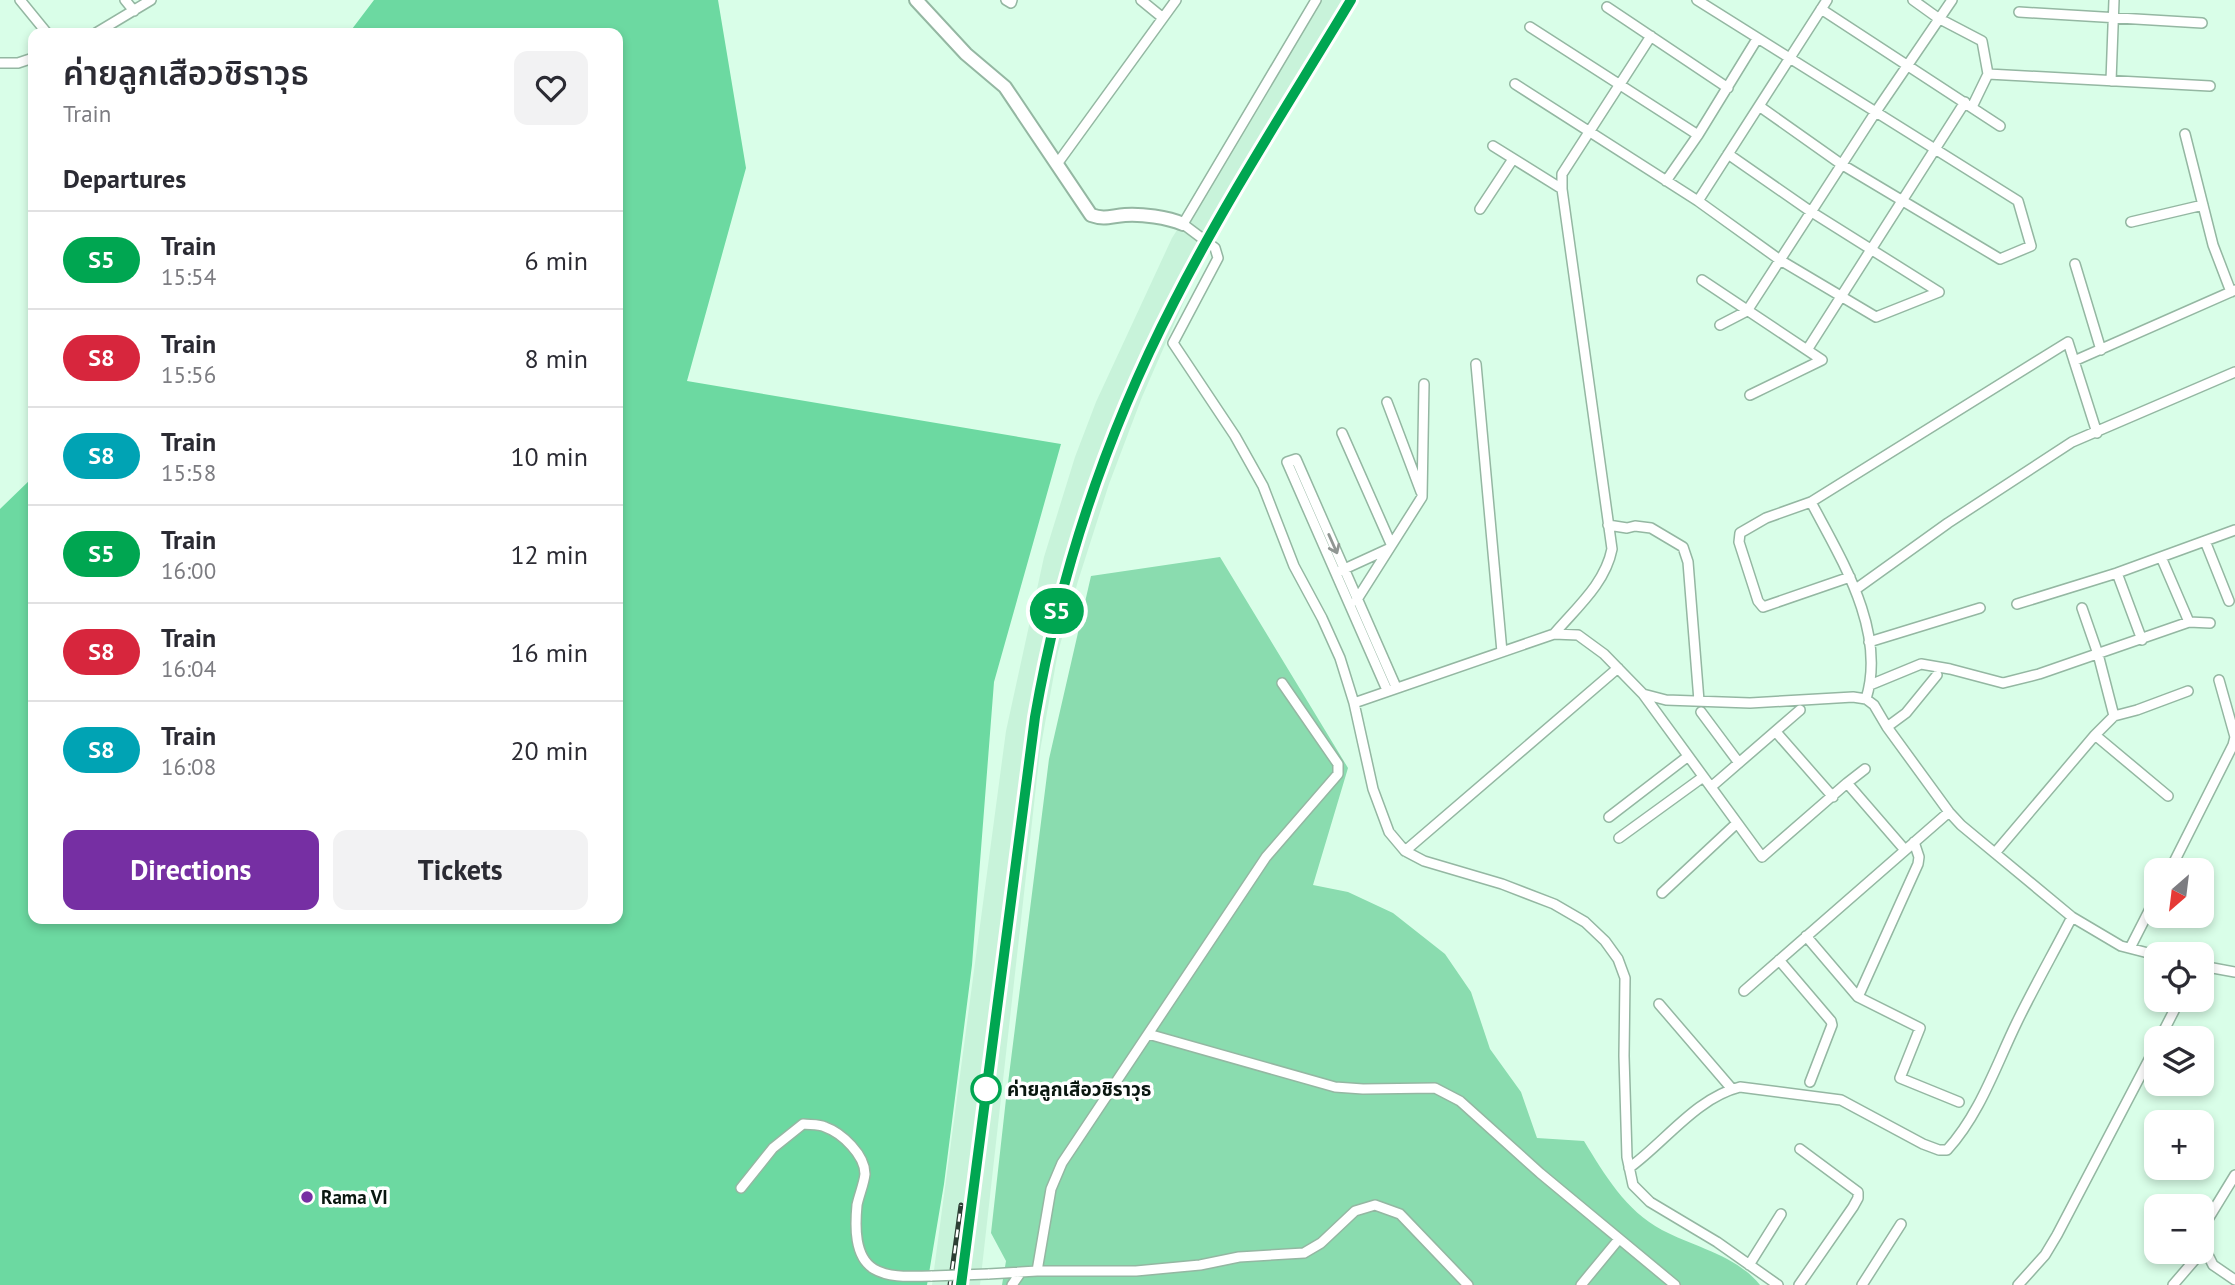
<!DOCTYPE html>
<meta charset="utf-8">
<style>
:root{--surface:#fff;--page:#f2f2f3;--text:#2b2b33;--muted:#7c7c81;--line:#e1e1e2;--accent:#762fa3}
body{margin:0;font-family:"PT Sans","Noto Sans Thai",sans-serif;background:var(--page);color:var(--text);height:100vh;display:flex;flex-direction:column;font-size:26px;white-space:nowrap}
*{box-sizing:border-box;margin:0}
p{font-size:23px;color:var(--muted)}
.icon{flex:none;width:38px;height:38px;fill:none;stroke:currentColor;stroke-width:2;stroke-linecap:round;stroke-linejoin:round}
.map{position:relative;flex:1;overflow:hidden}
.sheet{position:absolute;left:28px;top:28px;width:595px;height:896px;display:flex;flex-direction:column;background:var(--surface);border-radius:14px;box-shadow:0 4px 10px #0003}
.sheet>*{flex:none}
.badge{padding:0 14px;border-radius:23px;font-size:24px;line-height:46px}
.needle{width:46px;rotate:208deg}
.controls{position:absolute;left:2144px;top:858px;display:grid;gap:14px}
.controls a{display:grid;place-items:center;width:70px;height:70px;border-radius:14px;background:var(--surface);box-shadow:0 4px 10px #0003;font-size:35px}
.map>.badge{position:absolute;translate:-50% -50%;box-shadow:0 0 0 4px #fff}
h2{padding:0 35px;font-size:26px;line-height:63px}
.round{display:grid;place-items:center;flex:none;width:74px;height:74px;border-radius:14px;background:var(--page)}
.summary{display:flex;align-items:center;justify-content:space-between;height:119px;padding:0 35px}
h1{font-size:33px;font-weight:600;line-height:52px}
.action{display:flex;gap:14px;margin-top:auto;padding:14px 35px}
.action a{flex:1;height:80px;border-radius:14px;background:var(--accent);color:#fff;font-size:28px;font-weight:600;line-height:80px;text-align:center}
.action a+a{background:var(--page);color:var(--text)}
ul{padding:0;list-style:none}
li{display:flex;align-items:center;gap:21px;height:98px;padding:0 35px;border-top:2px solid var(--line)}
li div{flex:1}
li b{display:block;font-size:26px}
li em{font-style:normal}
li .badge{min-width:77px;font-weight:700;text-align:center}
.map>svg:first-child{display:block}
</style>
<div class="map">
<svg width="2235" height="1285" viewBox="0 0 2235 1285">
<rect width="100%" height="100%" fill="#d9fee8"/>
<path fill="#c8f3da" d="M 1322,0 L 1359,0 L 1200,265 L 1142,397 L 1109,484 L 1078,581 L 1058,652 L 1040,751 L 980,1285 L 932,1285 L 1006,731 L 1044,557 L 1075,457 L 1096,402 L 1172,238 Z"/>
<path fill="#8adcaf" d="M 1220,557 L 1348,768 L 1313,885 L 1348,892 L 1393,913 L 1445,954 L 1471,992 L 1490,1049 L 1521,1092 L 1537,1138 L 1584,1141 C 1605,1175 1625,1210 1662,1230 C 1694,1247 1736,1255 1760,1285 L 1002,1285 L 1006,1261 L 991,1233 L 1006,1099 L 1049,759 L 1091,576 Z"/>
<path fill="#6cd9a1" d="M 374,0 L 718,0 L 746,168 L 687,381 L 1061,444 L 994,682 L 972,965 L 944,1184 L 927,1285 L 0,1285 L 0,509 L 33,477 L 33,919 L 618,919 L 618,33 L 349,33 Z"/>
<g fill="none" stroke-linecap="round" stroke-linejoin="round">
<defs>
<path id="street" d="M 20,0 L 47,33
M 125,0 L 134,11
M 1006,0 L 1011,3 L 1012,0
M 1141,0 L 1163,18
M 1316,0 L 1183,224 L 1215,248 L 1218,258 L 1173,343 L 1235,436 L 1263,486 L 1294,566 L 1322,618 L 1340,658 L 1354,703 L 1373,789 L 1389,832 L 1405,851 L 1424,861 L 1502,884 L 1554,904 L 1585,922 L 1605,941 L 1618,959 L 1625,978 L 1624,1056 L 1627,1157 L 1633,1185 L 1650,1202 L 1717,1242 L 1778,1285
M 1697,0 L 2018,201 L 2031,246 L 2000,259 L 1841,164 L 1759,106
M 1913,0 L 1938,18 L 1982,41 L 1988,74 L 1972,107
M 1607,7 L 1728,88
M 1821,9 L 2000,126
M 2019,12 L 2202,23
M 1530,27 L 1698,135
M 96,33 L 151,0
M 0,63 L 18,63 L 33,58
M 1988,74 L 2210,86
M 2111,81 L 2114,0
M 1515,84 L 1698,201 L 1780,260 L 1876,317 L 1939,292
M 2185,134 L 2213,245 L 2231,292
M 1493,146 L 1562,189
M 1728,154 L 1810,211 L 1939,292
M 1057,164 L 1176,0
M 1666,181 L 1698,135 L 1757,39
M 1698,201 L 1827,0
M 1480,209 L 1513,159
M 2131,222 L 2203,205
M 2075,264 L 2101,350
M 1702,280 L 1822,360
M 1720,325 L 1747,311 L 1875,113 L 1952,0
M 1807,350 L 1965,102
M 2074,361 L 2235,290
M 1476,364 L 1502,652
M 1750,395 L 1822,360
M 1387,402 L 1421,492
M 1342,433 L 1391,544
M 1811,502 C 1841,559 1887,631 1866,699
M 1608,525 L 1627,528 L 1635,526 L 1651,528 L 1683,547 L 1688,562 L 1699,701
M 2205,541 L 2229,601
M 2161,557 L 2189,622
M 1340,571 L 1388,549
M 2117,573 L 2142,640
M 1850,577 L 1763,607 L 1758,601 L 1739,542 L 1740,533 L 1766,518 L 1811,502 L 2068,342 L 2097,433
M 1856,589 L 1948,523 L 2072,442 L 2235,372
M 1356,601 L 1422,497 L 1424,384
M 2017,604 L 2117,573 L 2235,530
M 1554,634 C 1576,608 1605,584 1612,549 L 1562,189 L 1562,174 L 1651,36
M 1869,642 L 1980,608
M 1870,685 L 1921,664 L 1950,669 L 2003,683 L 2039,674 L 2189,622 L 2210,623
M 1387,690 L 1287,462 L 1296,459 L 1396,687
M 1643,694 L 1762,857 L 1847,783
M 1354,703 L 1554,634 L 1578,635 L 1604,654 L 1643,694 L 1666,700 L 1750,703 L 1853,697 L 1866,699 L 1874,705 L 1887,727 L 1949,812 L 1961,825 L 2072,917 L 2121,946 L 2156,955
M 1701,712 L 1739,763
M 2114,716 L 2137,710 L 2188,691
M 1887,727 L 1906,713 L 1937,675
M 1776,732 L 1833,797
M 2095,735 L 2168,796
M 1865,769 L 1847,783 L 1905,850
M 1711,787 L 1800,710
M 1609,817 L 1687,757
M 1619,838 L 1703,777
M 1405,851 L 1618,668
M 1995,853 L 2095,735 L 2114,716 L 2098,654 L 2082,608
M 2170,870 L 2233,745 L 2235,737 L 2219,680
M 1662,893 L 1737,823
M 1806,936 L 1858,997 L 1920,1028 L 1900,1078 L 1959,1102
M 2130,948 L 2156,897
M 1779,960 L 1831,1021 L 1832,1025 L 1810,1082
M 2202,966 L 2235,972
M 1744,991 L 1949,812
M 1858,997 L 1918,864 L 1919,857 L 1914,842
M 1659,1004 L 1732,1089
M 1148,1034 L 1335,1087 L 1363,1089 L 1435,1088 L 1460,1101 L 1540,1173 L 1675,1285
M 2160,1038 L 2180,999
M 1629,1168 C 1665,1142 1696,1098 1740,1087 L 1841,1100 L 1923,1144 L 1939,1150 L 1947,1150 C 1980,1114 1996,1065 2017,1022 C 2034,987 2054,952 2072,917
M 741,1188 L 773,1148 L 803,1124 C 810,1125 819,1124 825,1127 C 842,1133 865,1155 865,1174 C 864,1184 859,1195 857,1205 C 855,1226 854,1257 874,1269 C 891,1279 914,1276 932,1276
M 2202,1229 L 2235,1175
M 2202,1243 L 2213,1265 L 2235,1280
M 1749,1265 L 1781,1214
M 1037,1271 L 1051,1189 L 1062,1163 L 1266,857 L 1338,774 L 1338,764 L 1282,683
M 988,1274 L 1037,1271 L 1136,1271 L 1200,1265 L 1239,1257 L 1304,1253 L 1321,1243 L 1355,1211 L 1375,1205 L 1400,1214 L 1468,1285
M 1012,1285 L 1021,1272
M 1581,1285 L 1619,1239
M 1799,1285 L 1853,1207 L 1858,1198 L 1858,1192 L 1800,1149
M 1862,1285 L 1901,1224
M 2018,1285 L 2045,1255 L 2057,1235 L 2156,1046
M 2173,1285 L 2204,1249"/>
<path id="secondary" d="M 916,0 L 966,54 L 1005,87 L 1091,215 C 1105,220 1111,216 1125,215 C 1142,214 1167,217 1183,224"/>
</defs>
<use href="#street" stroke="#94b7a2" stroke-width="12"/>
<use href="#secondary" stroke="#94b7a2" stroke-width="16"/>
<use href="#street" stroke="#fff" stroke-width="9"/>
<use href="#secondary" stroke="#fff" stroke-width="12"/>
<defs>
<path id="rail" d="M 950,1285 L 961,1205
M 961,1285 L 1035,717 C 1060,573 1107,432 1174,302 C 1227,198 1291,100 1351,0"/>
</defs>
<use href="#rail" stroke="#2d3e34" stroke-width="5"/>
<use href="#rail" stroke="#fff" stroke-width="2.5" stroke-dasharray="8" stroke-linecap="butt"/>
<defs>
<path id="street-bridge" d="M 932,1276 L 988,1274"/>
</defs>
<use href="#street-bridge" stroke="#94b7a2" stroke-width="12" stroke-linecap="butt"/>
<use href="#street-bridge" stroke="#fff" stroke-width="9"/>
</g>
<defs><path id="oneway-shaft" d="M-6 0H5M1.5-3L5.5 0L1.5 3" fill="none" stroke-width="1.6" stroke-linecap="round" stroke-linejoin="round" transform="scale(1.75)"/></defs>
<use stroke="#909693" href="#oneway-shaft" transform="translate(1333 544) rotate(66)"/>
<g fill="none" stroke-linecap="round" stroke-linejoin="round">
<defs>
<path id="line" d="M 961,1285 L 1035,717 C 1060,573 1107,432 1174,302 C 1227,198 1291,100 1351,0"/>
</defs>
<use href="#line" stroke="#fff" stroke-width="16"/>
<use href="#line" stroke="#00a651" stroke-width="10"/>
</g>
<circle fill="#fff" stroke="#00a651" stroke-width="3.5" cx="986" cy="1089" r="14"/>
<circle fill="#762fa3" stroke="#fff" stroke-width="2.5" cx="307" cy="1197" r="7"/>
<g text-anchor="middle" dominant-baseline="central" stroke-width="7" stroke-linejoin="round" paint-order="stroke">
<g font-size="19" font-weight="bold" fill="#09160f" stroke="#fff" text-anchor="start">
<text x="1007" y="1089">ค่ายลูกเสือวชิราวุธ</text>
</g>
<g font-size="19" font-weight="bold" fill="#09160f" stroke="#fff" text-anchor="start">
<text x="321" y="1197">Rama VI</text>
</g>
</g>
</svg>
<div class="controls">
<a><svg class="needle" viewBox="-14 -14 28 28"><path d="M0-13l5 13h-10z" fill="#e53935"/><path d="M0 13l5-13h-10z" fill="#7c7c81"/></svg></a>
<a><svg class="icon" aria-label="locate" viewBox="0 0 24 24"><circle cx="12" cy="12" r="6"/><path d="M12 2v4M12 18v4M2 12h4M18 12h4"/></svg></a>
<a><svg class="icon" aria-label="layers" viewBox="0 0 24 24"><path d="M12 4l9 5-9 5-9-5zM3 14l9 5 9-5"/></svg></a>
<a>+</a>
<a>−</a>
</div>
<b class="badge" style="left:1057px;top:611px;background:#00a651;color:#fff">S5</b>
<section class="sheet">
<div class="summary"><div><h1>ค่ายลูกเสือวชิราวุธ</h1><p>Train</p></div><a class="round"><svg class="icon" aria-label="heart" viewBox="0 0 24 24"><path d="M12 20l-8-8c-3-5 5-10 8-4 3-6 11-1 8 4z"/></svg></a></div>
<h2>Departures</h2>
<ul>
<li><span class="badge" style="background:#00a651;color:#fff">S5</span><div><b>Train</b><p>15:54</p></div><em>6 min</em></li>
<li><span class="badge" style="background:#d7263d;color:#fff">S8</span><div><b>Train</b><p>15:56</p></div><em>8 min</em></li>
<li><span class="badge" style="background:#00a3b4;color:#fff">S8</span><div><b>Train</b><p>15:58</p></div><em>10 min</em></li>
<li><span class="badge" style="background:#00a651;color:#fff">S5</span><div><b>Train</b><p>16:00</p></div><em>12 min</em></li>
<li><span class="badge" style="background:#d7263d;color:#fff">S8</span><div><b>Train</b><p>16:04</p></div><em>16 min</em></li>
<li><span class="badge" style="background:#00a3b4;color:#fff">S8</span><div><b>Train</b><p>16:08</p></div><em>20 min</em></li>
</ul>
<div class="action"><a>Directions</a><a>Tickets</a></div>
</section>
</div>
